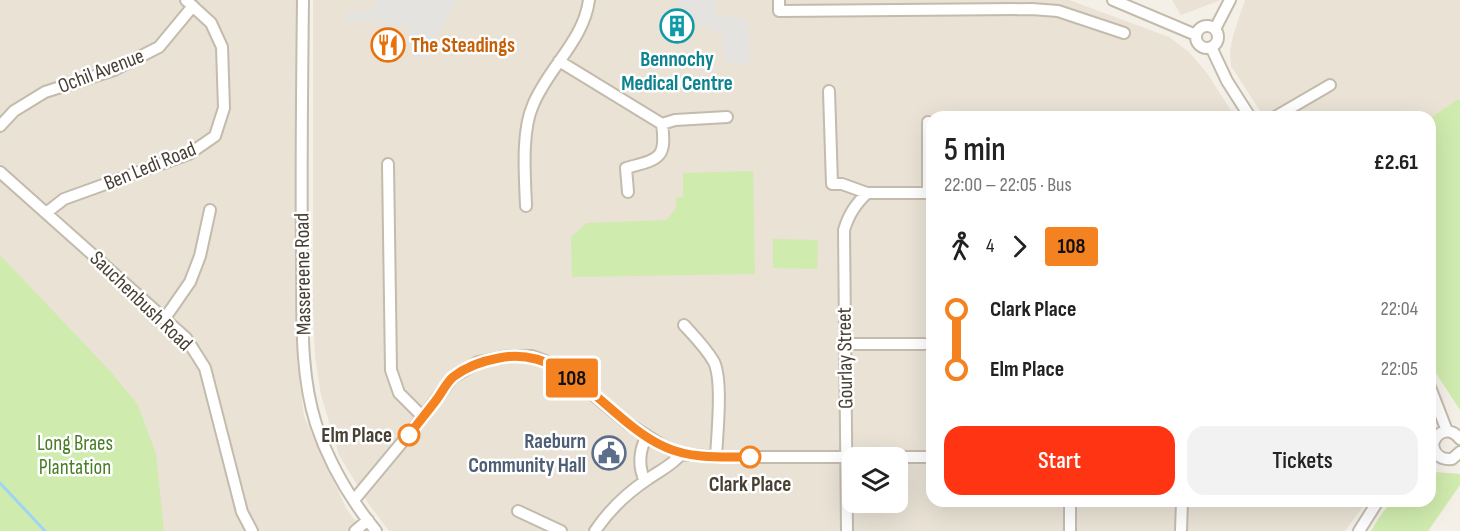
<!DOCTYPE html>
<meta charset="utf-8">
<style>
:root{--surface:#fff;--page:#f2f2f2;--text:#222;--muted:#767676;--accent:#ff3413}
body{margin:0;font-family:"Sofia Sans Condensed",sans-serif;background:var(--page);color:var(--text);height:100vh;display:flex;flex-direction:column;font-size:22px;white-space:nowrap}
*{box-sizing:border-box;margin:0}
p{font-size:20px;color:var(--muted)}
.icon{flex:none;width:33px;height:33px;fill:none;stroke:currentColor;stroke-width:2;stroke-linecap:round;stroke-linejoin:round}
.map{position:relative;flex:1;overflow:hidden}
.details{position:absolute;left:926px;top:111px;width:510px;height:396px;display:flex;flex-direction:column;background:var(--surface);border-radius:18px;box-shadow:0 6px 24px #0002}
.details>*{flex:none}
.badge{padding:0 12px;border-radius:4px;font-size:21px;line-height:39px}
.controls{position:absolute;left:842px;top:447px;display:grid;gap:12px}
.controls a{display:grid;place-items:center;width:66px;height:66px;border-radius:12px;background:var(--surface);box-shadow:0 6px 24px #0002;font-size:30px}
.map>.badge{position:absolute;translate:-50% -50%;box-shadow:0 0 0 3px #fff}
.legs{display:flex;align-items:center;gap:9px;height:66px;padding:0 18px;font-size:20px}
.legs p{margin-inline-start:auto}
.headline{display:flex;align-items:center;justify-content:space-between;height:102px;padding:0 18px}
h1{font-size:33px;font-weight:600;line-height:45px}
.primary-button{display:flex;gap:12px;margin-top:auto;padding:12px 18px}
.primary-button a{flex:1;height:69px;border-radius:18px;background:var(--accent);color:#fff;font-size:24px;font-weight:600;line-height:69px;text-align:center}
.primary-button a+a{background:var(--page);color:var(--text)}
ul{padding:0 18px;list-style:none}
li{display:flex;align-items:center;gap:21px;height:60px;font-size:22px}
li i{display:grid;place-items:center;width:9px;height:100%;margin:0 8px;background:currentColor}
li i::after{content:'';width:15px;height:15px;margin:-8px;border:4px solid;border-radius:50%;background:var(--surface)}
li p{margin-inline-start:auto}
li:first-child i{background:linear-gradient(#0000 50%,currentColor 0)}
li:last-child i{background:linear-gradient(currentColor 50%,#0000 0)}
.map>svg:first-child{display:block}
</style>
<div class="map">
<svg width="1460" height="531" viewBox="0 0 1460 531">
<rect width="100%" height="100%" fill="#f4f0e7"/>
<path fill="#e9e2d5" fill-rule="evenodd" d="M 0,0 L 296,0 L 297,358 L 304,416 L 346,508 L 363,531 L 164,531 L 161,509 L 27,285 L 0,255 Z
M 313,0 L 1069,0 L 1169,37 L 1189,52 L 1207,73 L 1235,117 L 932,117 L 932,501 L 1367,501 L 1345,531 L 389,531 L 368,503 L 339,455 L 321,395 L 315,357 L 313,305 ZM 852,458 L 897,458 L 897,502 L 852,502 Z
M 1172,0 L 1221,0 L 1181,15 Z
M 1245,0 L 1460,0 L 1460,100 L 1430,118 L 1264,117 L 1231,66 L 1230,52 L 1233,36 Z"/>
<path fill="#d0ebae" d="M 1457,100 L 1460,100 L 1460,410 L 1430,364 L 1430,118 Z
M 753,171 L 755,274 L 572,277 L 571,237 L 587,223 L 667,220 L 676,208 L 676,197 L 683,197 L 683,173 Z
M 773,239 L 818,240 L 817,269 L 773,268 Z
M 0,255 L 111,372 L 138,405 L 156,454 L 164,531 L 0,531 Z
M 1435,472 L 1460,474 L 1460,485 L 1428,531 L 1371,531 C 1392,496 1390,501 1430,501 L 1430,476 Z"/>
<path fill="#e5e3df" d="M 374,0 L 457,0 L 424,59 L 415,59 L 409,25 L 381,29 L 378,19 L 348,23 L 345,13 L 375,9 Z
M 672,0 L 714,0 L 717,15 L 748,19 L 751,65 L 724,62 L 723,37 L 689,18 L 692,13 Z"/>
<g fill="none" stroke-linecap="round" stroke-linejoin="round">
<path stroke="#a0d3f4" stroke-width="3" d="M 0,483 L 45,531"/>
<defs>
<path id="minor" d="M 303,0 C 302,85 301,171 302,256 C 303,312 299,370 316,424 C 329,463 350,499 376,531
M 779,0 L 779,11 L 1032,9 L 1058,11 L 1124,33
M 1113,0 L 1196,35
M1196 37a11 11 0 1 1 22 0a11 11 0 1 1-22 0Z
M 1215,29 L 1230,0
M 1211,47 L 1227,81 L 1250,117
M 559,61 L 662,124 L 675,120 L 727,117
M 829,91 L 832,184 L 842,184 L 867,193 L 932,193
M 1275,117 L 1330,85
M 928,122 L 928,193
M 0,126 L 14,111 L 45,92 L 114,70 L 159,47 L 193,6
M 388,164 L 391,370 L 399,393 L 423,417
M 0,172 L 186,338 L 205,368 L 242,512 L 252,531
M 628,192 L 626,168 C 658,159 667,160 662,124
M 526,206 C 525,176 521,132 533,105 C 548,68 584,40 589,0
M 46,213 L 64,199 L 189,154 L 215,136 L 224,108 L 222,47 L 211,23 L 186,0
M 165,318 L 190,282 L 200,256 L 210,210
M 684,325 C 695,337 706,348 714,362 C 723,381 717,435 716,457
M 845,344 L 932,344
M 1430,387 L 1447,431
M 1460,439 C 1451,427 1437,430 1433,444 C 1434,455 1441,460 1452,459 L 1460,452
M 645,481 C 638,467 639,449 647,437
M 354,500 L 423,417 L 452,378 L 478,362 L 508,356 L 532,356 L 559,366 L 627,423 L 663,446 L 681,454 L 716,457 L 932,457
M 1070,501 L 1070,531
M 518,511 L 561,531
M 355,531 L 368,520
M 595,531 C 609,510 627,493 648,479 C 659,471 673,465 681,454
M 847,531 L 844,230 C 849,214 855,205 867,193
M 1181,531 L 1182,501
M 1359,531 L 1378,501"/>
</defs>
<use href="#minor" stroke="#c3bbac" stroke-width="14"/>
<use href="#minor" stroke="#fff" stroke-width="10"/>
</g>
<g fill="none" stroke-linecap="round" stroke-linejoin="round">
<defs>
<path id="line-1" d="M 409,435 C 418,423 428,411 437,399 C 442,392 447,382 453,377 C 467,366 482,361 499,358 C 567,343 608,422 665,447 C 691,459 722,457 750,457"/>
</defs>
<use href="#line-1" stroke="#fff" stroke-width="14"/>
<use href="#line-1" stroke="#f58220" stroke-width="9"/>
</g>
<defs>
<symbol id="building-ring" viewBox="-11 -11 22 22"><circle r="9.5" fill="#fff" stroke="#0f9aa8" stroke-width="1.5"/><path d="M-4-6H4V6H1V3H-1V6H-4ZM-2.5-4.3h1.7v1.8h-1.7ZM.8-4.3h1.7v1.8H.8ZM-2.5-1h1.7V.8h-1.7ZM.8-1h1.7V.8H.8Z" fill="#0f9aa8"/></symbol>
<symbol id="restaurant-ring" viewBox="-11 -11 22 22"><circle r="9.5" fill="#fff" stroke="#e8710a" stroke-width="1.5"/><path d="M-5-6h1v4h1v-4h1v4h1v-4h1v5L-1.5 .5V6h-2V.5L-5-1ZM5-6V6H3V1.5H1.5Q1.5-4 5-6Z" fill="#e8710a"/></symbol>
<symbol id="civic-ring" viewBox="-11 -11 22 22"><circle r="9.5" fill="#fff" stroke="#5c6f8a" stroke-width="1.5"/><path d="M-.6-6.5H3V-4.5H.6V-3L4-1V1h2V6H-6V1h2V-1L-.6-3ZM-1.2 2.5V6h2.4V2.5Z" fill="#5c6f8a"/></symbol>
</defs>
<g fill-rule="evenodd">
<use href="#building-ring" x="658" y="7" width="38" height="38"/>
<use href="#restaurant-ring" x="369" y="26" width="38" height="38"/>
<use href="#civic-ring" x="590" y="434" width="38" height="38"/>
</g>
<g fill="#fff" stroke="#f58220" stroke-width="3">
<circle cx="409" cy="435" r="10"/>
<circle cx="750" cy="457" r="10"/>
</g>
<g text-anchor="middle" dominant-baseline="central" stroke-width="5" stroke-linejoin="round" paint-order="stroke">
<g font-size="21" font-weight="bold" fill="#c56008" stroke="#fff" text-anchor="start">
<text x="411" y="45">The Steadings</text>
</g>
<g font-size="21" font-weight="bold" fill="#0d838f" stroke="#fff">
<text x="677" y="59">Bennochy<tspan x="677" dy="24">Medical Centre</tspan></text>
</g>
<g font-size="21" fill="#484035" stroke="#fff">
<text transform="translate(101 71) rotate(-21)">Ochil Avenue</text>
<text transform="translate(150 166) rotate(-22)">Ben Ledi Road</text>
<text transform="translate(303 274) rotate(-91)">Massereene Road</text>
<text transform="translate(141 301) rotate(44)">Sauchenbush Road</text>
<text transform="translate(845 358) rotate(-91)">Gourlay Street</text>
</g>
<g font-size="21" font-weight="bold" fill="#484035" stroke="#fff" text-anchor="end">
<text x="392" y="435">Elm Place</text>
<text x="750" y="484" text-anchor="middle">Clark Place</text>
</g>
<g font-size="21" font-weight="bold" fill="#4e5e75" stroke="#fff" text-anchor="end">
<text x="586" y="441">Raeburn<tspan x="586" dy="24">Community Hall</tspan></text>
</g>
<g font-size="21" fill="#477d25" stroke="#fff">
<text x="75" y="443">Long Braes<tspan x="75" dy="24">Plantation</tspan></text>
</g>
</g>
</svg>
<div class="controls">
<a><svg class="icon" aria-label="layers" viewBox="0 0 24 24"><path d="M12 4l9 5-9 5-9-5zM3 14l9 5 9-5"/></svg></a>
</div>
<b class="badge" style="left:572px;top:378px;background:#f58220;color:#111">108</b>
<section class="details">
<div class="headline"><div><h1>5 min</h1><p>22:00 – 22:05 · Bus</p></div><b>£2.61</b></div>
<div class="legs"><svg class="icon" aria-label="walk" viewBox="0 0 24 24"><circle cx="13" cy="4" r="2"/><path d="M13 8l-2 6 4 7M11 14l-3 7M7 12l3-4h3l4 4"/></svg>4<svg class="icon" aria-label="forward" viewBox="0 0 24 24"><path d="M9 5l7 7-7 7"/></svg><b class="badge" style="background:#f58220;color:#111">108</b></div>
<ul>
<li><i style="color:#f58220"></i><b>Clark Place</b><p>22:04</p></li>
<li><i style="color:#f58220"></i><b>Elm Place</b><p>22:05</p></li>
</ul>
<div class="primary-button"><a>Start</a><a>Tickets</a></div>
</section>
</div>
